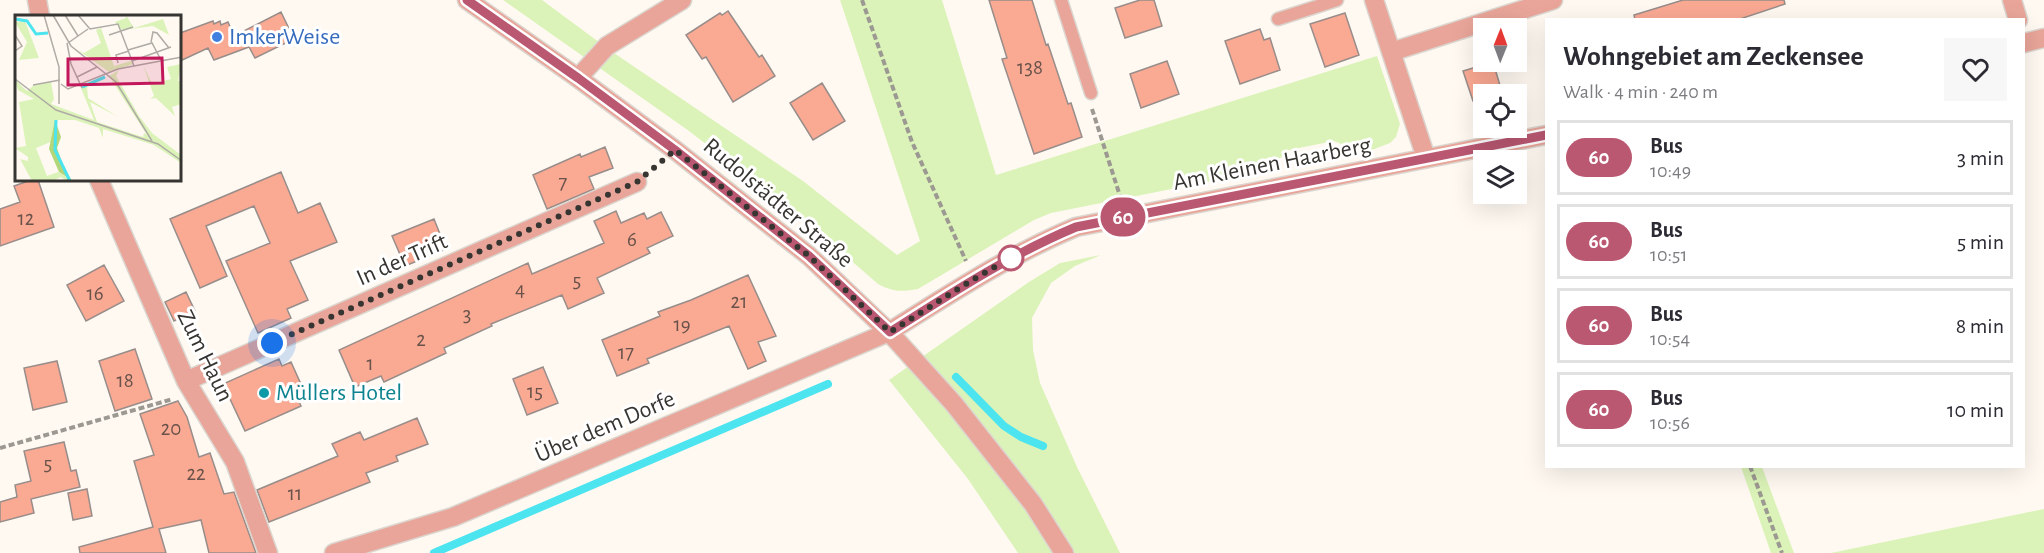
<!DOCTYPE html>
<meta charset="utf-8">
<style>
:root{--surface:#fff;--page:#f7f7f7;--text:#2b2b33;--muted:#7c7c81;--line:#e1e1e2}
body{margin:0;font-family:"Alegreya Sans",sans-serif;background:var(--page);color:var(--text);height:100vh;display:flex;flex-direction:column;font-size:22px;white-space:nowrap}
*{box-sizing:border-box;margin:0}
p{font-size:20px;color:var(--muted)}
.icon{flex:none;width:33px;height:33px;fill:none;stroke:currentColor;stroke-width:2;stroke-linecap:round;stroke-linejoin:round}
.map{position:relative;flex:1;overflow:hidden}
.drawer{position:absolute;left:1545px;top:18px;width:480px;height:450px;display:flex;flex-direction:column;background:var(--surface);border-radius:0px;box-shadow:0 6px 24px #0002}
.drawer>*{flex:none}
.badge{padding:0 12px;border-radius:20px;font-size:21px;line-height:39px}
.needle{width:39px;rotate:1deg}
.tools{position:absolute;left:1473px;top:18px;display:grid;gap:12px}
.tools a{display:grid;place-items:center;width:54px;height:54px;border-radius:0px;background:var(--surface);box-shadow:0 6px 24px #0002;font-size:30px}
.you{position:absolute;width:30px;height:30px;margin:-15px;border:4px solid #fff;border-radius:50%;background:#1a73e8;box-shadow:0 0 0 9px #1a73e833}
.map>.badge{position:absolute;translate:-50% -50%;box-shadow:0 0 0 3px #fff}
.round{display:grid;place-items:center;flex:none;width:63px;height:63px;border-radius:0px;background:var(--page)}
.headline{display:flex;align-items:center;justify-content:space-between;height:102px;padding:0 18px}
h1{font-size:28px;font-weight:600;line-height:45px}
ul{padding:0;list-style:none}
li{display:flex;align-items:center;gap:18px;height:75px;margin:0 12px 9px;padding:0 6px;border:3px solid var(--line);border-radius:0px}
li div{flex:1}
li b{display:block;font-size:22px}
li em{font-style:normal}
li .badge{min-width:66px;font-weight:700;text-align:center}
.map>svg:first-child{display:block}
</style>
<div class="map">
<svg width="2044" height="553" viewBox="0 0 2044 553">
<rect width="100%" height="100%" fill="#fff9f2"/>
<path fill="#dbf3b8" d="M 503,0 L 542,0 L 611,51 L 803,181 L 897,255 L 920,241 L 840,0 L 942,0 L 996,175 L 1377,56 L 1400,124 L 1396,137 L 1390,143 L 1364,153 L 1334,141 L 1289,150 L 1267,170 L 1051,213 L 1034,220 L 918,289 C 902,292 893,292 878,284 L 808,223 L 689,131 Z
M 1101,255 L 1075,266 L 1051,283 L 1032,318 L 1033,350 L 1040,383 L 1077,467 L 1120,553 L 1018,553 L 968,479 L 889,380 L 1029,282 L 1060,263 Z
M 1741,467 L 1762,467 L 1794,553 L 1771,553 Z
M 2044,509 L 2044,553 L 1831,553 Z"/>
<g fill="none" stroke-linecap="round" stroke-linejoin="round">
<path stroke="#4be4ef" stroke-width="8" d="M 956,377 L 1004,426 L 1021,437 L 1043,446
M 434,553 L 828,384"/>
</g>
<path fill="#faa993" stroke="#988d8a" stroke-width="1.5" d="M 989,0 L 1032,0 L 1046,45 L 1048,44 L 1068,104 L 1071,103 L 1082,137 L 1034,154 L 1002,59 L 1007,58 Z
M 1140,0 L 1154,0 L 1162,26 L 1125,38 L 1115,8 Z
M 1683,0 L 1784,0 L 1785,4 L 1737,20 L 1635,20 L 1634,15 Z
M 728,11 L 759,57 L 762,55 L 775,76 L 733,102 L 706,57 L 702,59 L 686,35 L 720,13 L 722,15 Z
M 281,12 L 294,39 L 255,58 L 249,47 L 214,60 L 208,48 L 180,61 L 180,33 L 213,21 L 214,24 L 220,21 L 221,25 L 228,22 L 234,36 Z
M 1345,13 L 1359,55 L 1325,67 L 1310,24 Z
M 1260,29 L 1264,40 L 1270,38 L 1280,70 L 1240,84 L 1225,41 Z
M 1167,61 L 1179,94 L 1141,108 L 1130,74 Z
M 1493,62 L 1502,92 L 1484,94 L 1484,98 L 1473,101 L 1463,71 Z
M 822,83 L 845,121 L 813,140 L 790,103 Z
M 605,147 L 613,168 L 589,177 L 594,189 L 547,209 L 533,175 L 580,154 L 581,157 Z
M 281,172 L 298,213 L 320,203 L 337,242 L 290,261 L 308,300 L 287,309 L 291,318 L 258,333 L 226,261 L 270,243 L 254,206 L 206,226 L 227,276 L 200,288 L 170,219 Z
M 31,180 L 38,180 L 54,227 L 0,246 L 0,209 L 20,202 L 14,186 Z
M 616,211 L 621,223 L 644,213 L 647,219 L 661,212 L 673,236 L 647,248 L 650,253 L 597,278 L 604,293 L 568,309 L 562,295 L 491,324 L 492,326 L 444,348 L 446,353 L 384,382 L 381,376 L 355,387 L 339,350 L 528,263 L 532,274 L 604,243 L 594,221 Z
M 434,219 L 446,249 L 405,266 L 392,236 Z
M 104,265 L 124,301 L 86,321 L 67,285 Z
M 748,275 L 776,336 L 758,342 L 766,361 L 748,369 L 729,326 L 647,359 L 649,363 L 617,376 L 602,340 L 660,316 L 658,312 L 691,300 Z
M 186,292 L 195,311 L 174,321 L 165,302 Z
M 135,349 L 152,399 L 115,411 L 99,361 Z
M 279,359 L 282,366 L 291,362 L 304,391 L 296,395 L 301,406 L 245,431 L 223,384 Z
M 57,361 L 67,402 L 33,410 L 24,368 Z
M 543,367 L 558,403 L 527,415 L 513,379 Z
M 178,401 L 187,417 L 199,457 L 210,453 L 224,494 L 234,492 L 256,553 L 209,553 L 201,520 L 159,529 L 166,553 L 80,553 L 79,547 L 153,527 L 134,461 L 154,455 L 140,414 Z
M 417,418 L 428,444 L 396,456 L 398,461 L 366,473 L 370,482 L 269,522 L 257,490 L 338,456 L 332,444 L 360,432 L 364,440 Z
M 64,442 L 71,471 L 76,470 L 80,487 L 31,499 L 34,513 L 0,522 L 0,502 L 17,497 L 15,485 L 31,481 L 24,451 Z
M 87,489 L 92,516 L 73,520 L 68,493 Z"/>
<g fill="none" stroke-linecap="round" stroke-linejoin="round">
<defs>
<path id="service" d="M 1061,0 L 1091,93
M 1278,19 L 1337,0"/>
<path id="minor" d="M 37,0 L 40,16
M 1374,0 L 1426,158
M 2012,0 L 2018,20
M 1391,52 L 1553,0
M 578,78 L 607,46 L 682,0
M 99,180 L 186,381 L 235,462 L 268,553
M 186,381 L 637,182
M 334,553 L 453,517 L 889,332"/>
<path id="tertiary" d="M 467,0 L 578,78 L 675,150 L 809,256 L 889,332 L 954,404 L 1033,504 L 1064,553
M 2024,43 L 2044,38
M 889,332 C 950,294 1009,255 1076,227 L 1546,135"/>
</defs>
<use href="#service" stroke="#dbd6cf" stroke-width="15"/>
<use href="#minor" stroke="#dbd6cf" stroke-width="21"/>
<use href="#tertiary" stroke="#dbd6cf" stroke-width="21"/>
<path stroke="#9c9892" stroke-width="4" stroke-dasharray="6 3" stroke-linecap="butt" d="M 862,0 L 912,142 L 966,261
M 1092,109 L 1121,199
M 0,448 L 173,399
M 1750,466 L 1782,553"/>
<use href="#service" stroke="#e9a599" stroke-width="12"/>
<use href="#minor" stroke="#e9a599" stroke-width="18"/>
<use href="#tertiary" stroke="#e9a599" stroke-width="18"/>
</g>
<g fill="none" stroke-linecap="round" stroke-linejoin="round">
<defs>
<path id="line" d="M 467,0 L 578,78 L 675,150 L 809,256 L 890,332 C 950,294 1009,255 1076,227 L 1546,135"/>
</defs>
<use href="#line" stroke="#fff" stroke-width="14"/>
<use href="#line" stroke="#ba5872" stroke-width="9"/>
<path stroke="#373531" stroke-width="6" stroke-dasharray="0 10.8" d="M 272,343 L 637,182 L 675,150 L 809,256 L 890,332 L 974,279 L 1014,256 L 1011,258"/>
</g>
<circle fill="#3f7fe0" stroke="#fff" stroke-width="2" cx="217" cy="37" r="6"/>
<circle fill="#fff" stroke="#ba5872" stroke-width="3" cx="1011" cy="258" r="12"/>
<circle fill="#0f9aa8" stroke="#fff" stroke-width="2" cx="264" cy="393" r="6"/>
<g text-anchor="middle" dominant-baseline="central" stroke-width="6" stroke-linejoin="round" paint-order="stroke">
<g font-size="21" fill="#68524a">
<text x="1030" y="67">138</text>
<text x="563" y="182">7</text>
<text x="26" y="218">12</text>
<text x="632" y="239">6</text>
<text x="577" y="280">5</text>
<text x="520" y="289">4</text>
<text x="95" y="293">16</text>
<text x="739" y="301">21</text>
<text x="467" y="314">3</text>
<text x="682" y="324">19</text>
<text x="421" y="339">2</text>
<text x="626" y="352">17</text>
<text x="370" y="363">1</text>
<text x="125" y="380">18</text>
<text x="535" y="391">15</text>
<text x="171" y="428">20</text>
<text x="48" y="463">5</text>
<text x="196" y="473">22</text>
<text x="295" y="493">11</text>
</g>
<g font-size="24" fill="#366cbe" stroke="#fff" text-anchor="start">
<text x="229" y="37">ImkerWeise</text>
</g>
<g font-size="24" fill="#373531" stroke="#fff">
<text transform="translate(1272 164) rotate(-11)">Am Kleinen Haarberg</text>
<text transform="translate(778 203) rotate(40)">Rudolstädter Straße</text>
<text transform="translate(402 260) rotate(-24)">In der Trift</text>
<text transform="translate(205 356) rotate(64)">Zum Haun</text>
<text transform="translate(605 427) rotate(-23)">Über dem Dorfe</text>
</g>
<g font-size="24" fill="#0d838f" stroke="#fff" text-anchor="start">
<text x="276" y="393">Müllers Hotel</text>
</g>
</g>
<g transform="translate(15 15)">
<rect width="166" height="166" fill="#fff9f2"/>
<path d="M 111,0 L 119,13 L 148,4 L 154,20 L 138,11 L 107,15 L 100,7 L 111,3 ZM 10,6 L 24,43 L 4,45 L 12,27 L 0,7 ZM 86,13 L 99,51 L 116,46 L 118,49 L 94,57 L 63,35 L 69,38 L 86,28 L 81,15 ZM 166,49 L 163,66 L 166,66 L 166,89 L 157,92 L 160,101 L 141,83 L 135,84 L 139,81 L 128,50 L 137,69 L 156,64 L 152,52 ZM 104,55 L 101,61 L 124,101 L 137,118 L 166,140 L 166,148 L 139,130 L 88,114 L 88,123 L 84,113 L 60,105 L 40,105 L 38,126 L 21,133 L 32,161 L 43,157 L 52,162 L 52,166 L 46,162 L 37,166 L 17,166 L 5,144 L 13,146 L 13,142 L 0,133 L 11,131 L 4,87 L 19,84 L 3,75 L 0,65 L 12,76 L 19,70 L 36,67 L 39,84 L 36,89 L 79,105 L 66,73 L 72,71 L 73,83 L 103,102 L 75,87 L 82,107 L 128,122 L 129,118 L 132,120 L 94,61 Z" fill="#dbf3b8"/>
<path d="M 40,105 L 46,122 L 42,133 L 49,153 L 57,166 L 63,166 L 52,166 L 52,162 L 44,157 L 34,134 Z" fill="#b3d679"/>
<path fill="none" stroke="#4be4ef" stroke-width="3" d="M 0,4 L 12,6 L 21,19 L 33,18M 67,72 L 90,62M 41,105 L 40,135 L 55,166"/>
<path fill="none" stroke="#afaba5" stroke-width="1.5" d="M 29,0 L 44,52 L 44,89M 38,0 L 56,31 L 101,67 L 137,126M 50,0 L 63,21M 63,0 L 75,14 L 103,9 L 119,51M 0,20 L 7,31 L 0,36M 94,20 L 118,12M 136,27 L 138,17 L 142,18 L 154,33M 52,28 L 56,49 L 67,73M 53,28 L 73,14M 113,35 L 137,28 L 146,45M 117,46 L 156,32M 103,48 L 101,40 L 114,36M 62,62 L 82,52M 0,64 L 41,95 L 143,129 L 167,146M 46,69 L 53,74 L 103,54 L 167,42M 18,70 L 45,65"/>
<path fill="#c2185b" fill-opacity="0.15" stroke="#c2185b" stroke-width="3" d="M 147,43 L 148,68 L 53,70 L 53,44 Z"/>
<rect width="166" height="166" fill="none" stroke="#373531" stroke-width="3"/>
</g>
</svg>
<div class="tools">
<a><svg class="needle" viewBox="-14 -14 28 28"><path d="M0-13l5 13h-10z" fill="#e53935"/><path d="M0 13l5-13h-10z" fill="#7c7c81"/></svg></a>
<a><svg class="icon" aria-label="locate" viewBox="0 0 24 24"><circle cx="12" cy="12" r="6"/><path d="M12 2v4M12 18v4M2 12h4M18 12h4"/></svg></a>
<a><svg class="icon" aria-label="layers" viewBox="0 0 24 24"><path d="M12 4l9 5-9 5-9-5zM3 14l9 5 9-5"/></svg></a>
</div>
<div class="you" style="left:272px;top:343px"></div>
<b class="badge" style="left:1123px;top:217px;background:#ba5872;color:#fff">60</b>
<section class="drawer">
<div class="headline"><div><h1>Wohngebiet am Zeckensee</h1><p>Walk · 4 min · 240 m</p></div><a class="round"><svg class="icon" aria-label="heart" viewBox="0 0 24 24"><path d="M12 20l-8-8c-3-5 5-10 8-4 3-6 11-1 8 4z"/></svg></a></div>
<ul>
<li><span class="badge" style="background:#ba5872;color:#fff">60</span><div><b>Bus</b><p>10:49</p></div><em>3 min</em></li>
<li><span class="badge" style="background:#ba5872;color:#fff">60</span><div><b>Bus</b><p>10:51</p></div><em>5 min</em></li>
<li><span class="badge" style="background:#ba5872;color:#fff">60</span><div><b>Bus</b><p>10:54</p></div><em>8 min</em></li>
<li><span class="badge" style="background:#ba5872;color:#fff">60</span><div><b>Bus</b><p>10:56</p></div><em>10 min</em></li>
</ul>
</section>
</div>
